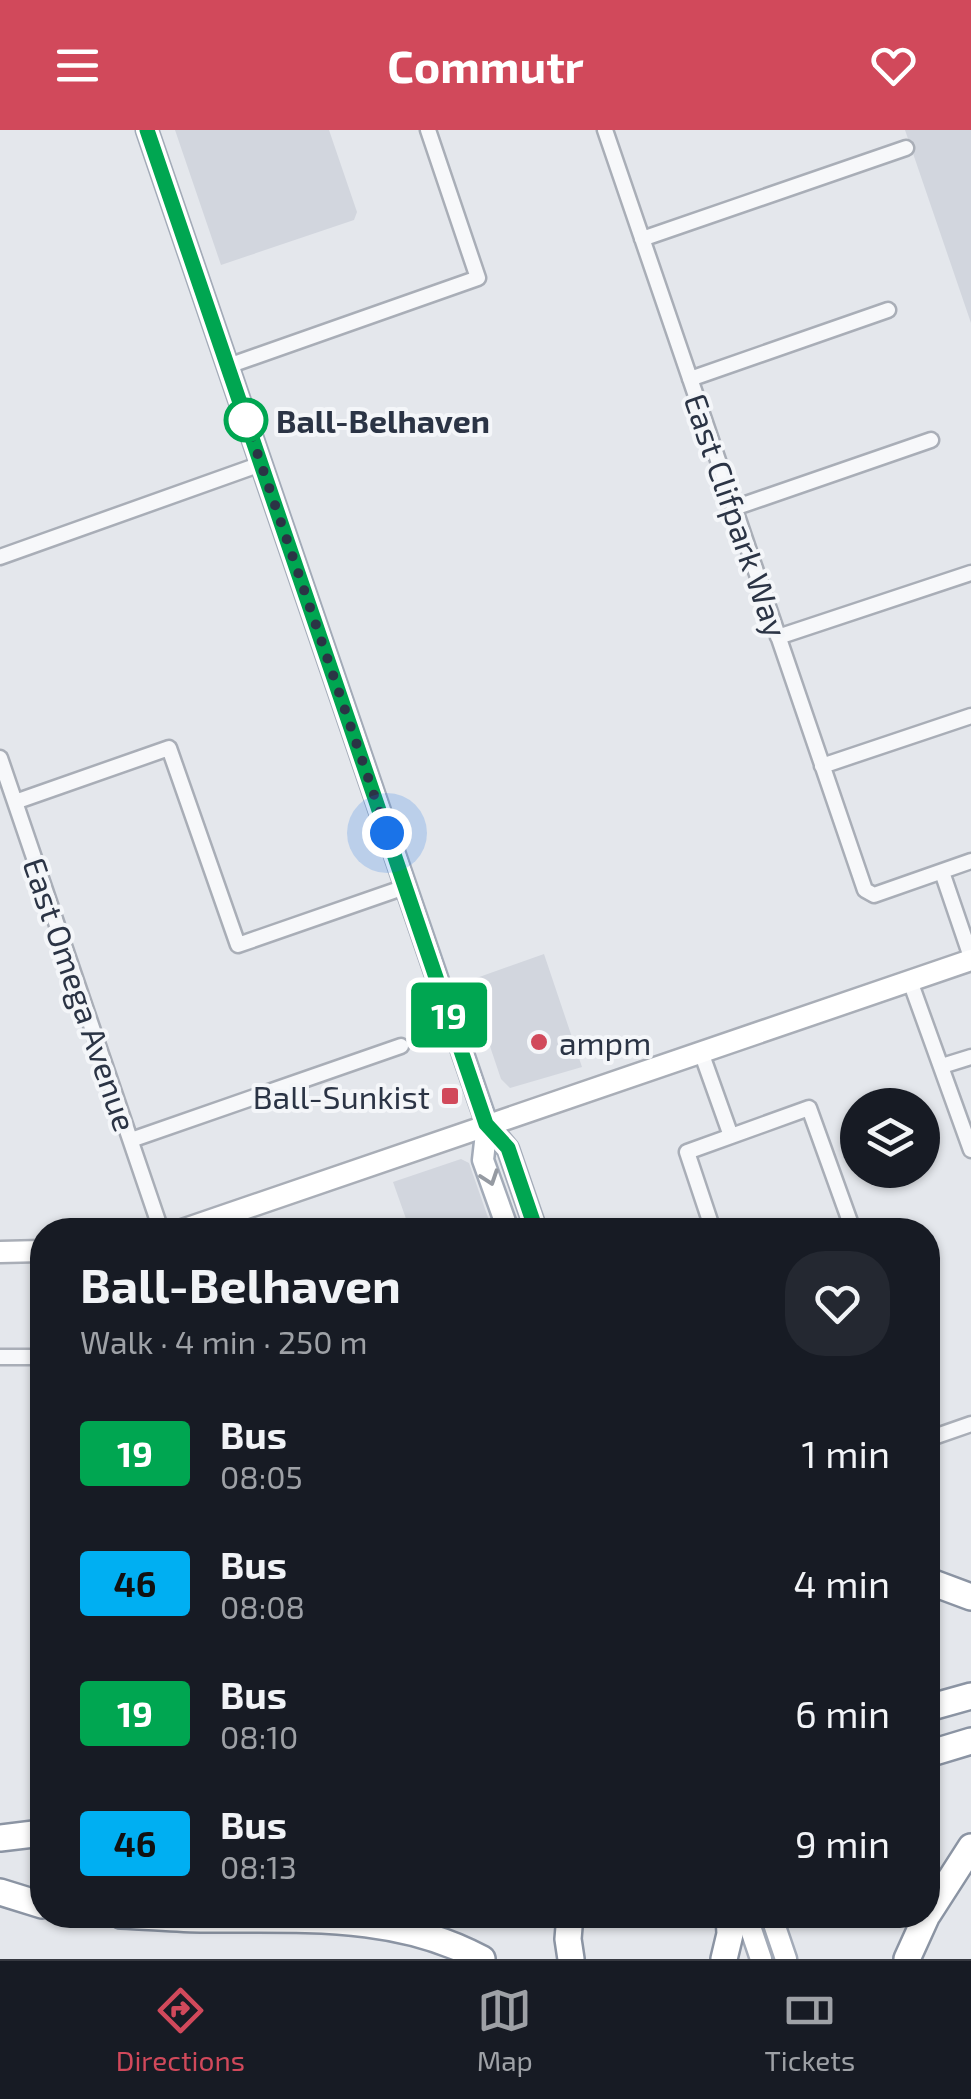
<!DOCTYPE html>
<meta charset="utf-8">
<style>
:root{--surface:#171b24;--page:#242831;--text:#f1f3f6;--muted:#9ea1a6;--line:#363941;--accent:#d1495b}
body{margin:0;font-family:"Exo 2",sans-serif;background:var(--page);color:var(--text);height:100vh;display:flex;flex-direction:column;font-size:38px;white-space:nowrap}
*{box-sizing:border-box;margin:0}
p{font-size:32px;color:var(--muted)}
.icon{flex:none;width:55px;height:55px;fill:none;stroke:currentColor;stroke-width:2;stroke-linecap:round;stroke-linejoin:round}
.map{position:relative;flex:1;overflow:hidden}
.details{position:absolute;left:30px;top:1088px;width:910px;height:710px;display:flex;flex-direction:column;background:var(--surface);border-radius:40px;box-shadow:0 2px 8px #0004}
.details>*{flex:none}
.badge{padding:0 20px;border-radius:8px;font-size:35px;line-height:65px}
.fabs{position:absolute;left:840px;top:958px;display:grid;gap:20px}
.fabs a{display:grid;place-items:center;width:100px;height:100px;border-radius:50%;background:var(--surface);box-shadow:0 2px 8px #0004;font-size:50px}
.you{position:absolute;width:50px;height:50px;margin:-25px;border:8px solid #fff;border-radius:50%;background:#1a73e8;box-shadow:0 0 0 15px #1a73e833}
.map>.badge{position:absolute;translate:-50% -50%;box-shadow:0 0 0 5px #fff}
.round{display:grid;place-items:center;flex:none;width:105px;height:105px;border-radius:40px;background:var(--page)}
.headline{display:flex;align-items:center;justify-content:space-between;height:170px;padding:0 50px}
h1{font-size:48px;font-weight:700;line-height:75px}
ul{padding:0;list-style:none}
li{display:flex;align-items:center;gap:30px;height:130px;padding:0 50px}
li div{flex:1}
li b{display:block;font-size:38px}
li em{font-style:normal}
li .badge{min-width:110px;font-weight:700;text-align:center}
header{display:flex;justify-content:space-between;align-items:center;height:130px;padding:0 50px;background:var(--accent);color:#fff;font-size:45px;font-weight:700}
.dock{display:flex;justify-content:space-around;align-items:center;height:140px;border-top:2px solid var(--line);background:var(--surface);font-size:28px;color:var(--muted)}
.dock a{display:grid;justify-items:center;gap:5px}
.dock .selected{color:var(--accent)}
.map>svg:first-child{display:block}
</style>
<header><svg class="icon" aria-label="menu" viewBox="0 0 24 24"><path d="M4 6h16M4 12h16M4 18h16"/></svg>Commutr<svg class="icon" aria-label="heart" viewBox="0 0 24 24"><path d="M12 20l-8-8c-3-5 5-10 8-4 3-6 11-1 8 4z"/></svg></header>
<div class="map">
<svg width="971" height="1829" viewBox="0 0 971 1829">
<rect width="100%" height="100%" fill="#e4e7ec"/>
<path fill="#d2d6de" d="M 175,0 L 329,0 L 357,82 L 354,90 L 221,135 Z
M 905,0 L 971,0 L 971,193 Z
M 544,824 L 582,937 L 510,958 L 501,949 L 468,851 Z
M 461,1029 L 469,1033 L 492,1099 L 410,1100 L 393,1052 Z"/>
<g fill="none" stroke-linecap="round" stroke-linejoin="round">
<defs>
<path id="street" d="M 605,0 L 865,760 L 874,765 L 971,731
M 642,109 L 906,18
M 228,236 L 478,148 L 428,0
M 690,249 L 888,180
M 734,378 L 931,310
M 0,427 L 261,334
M 778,507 L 971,443
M 0,628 L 161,1100
M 822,636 L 971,586
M 15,672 L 169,618 L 238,815 L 405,757
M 942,742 L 971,827
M 910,851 L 971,1020
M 701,922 L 731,1006
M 942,936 L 971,927
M 131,1010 L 401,916
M 713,1100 L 687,1022 L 809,978 L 853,1100
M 0,1227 L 42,1227
M 928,1309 L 971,1294"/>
<path id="secondary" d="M 182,1100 L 971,830
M 0,1122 L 42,1121"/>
<path id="primary" d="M 147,0 L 487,994 L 508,1019 L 536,1100
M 487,994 L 483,1030 L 508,1100
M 746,1785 L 761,1829
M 771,1785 L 786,1829"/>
<path id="highway" d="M 928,1451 L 971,1467
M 928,1578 L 971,1566
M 928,1624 L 971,1611
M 0,1708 L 42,1703
M 0,1762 L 42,1775
M 928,1784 L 971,1717
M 121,1785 C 149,1786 177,1789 205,1789 C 299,1790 396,1782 482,1829
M 570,1785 L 568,1809 L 571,1829
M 724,1829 L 730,1804 L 729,1785
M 907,1829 L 927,1785"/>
</defs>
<use href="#street" stroke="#a9aeb7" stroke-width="19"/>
<use href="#secondary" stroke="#a9aeb7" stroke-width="25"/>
<use href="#primary" stroke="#a3abb8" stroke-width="25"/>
<use href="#highway" stroke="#8b94a3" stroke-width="30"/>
<use href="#street" stroke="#f7f8fa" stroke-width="14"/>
<use href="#secondary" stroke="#fff" stroke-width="20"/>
<use href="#primary" stroke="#fff" stroke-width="20"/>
<use href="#highway" stroke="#fff" stroke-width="25"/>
</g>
<defs><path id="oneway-chevron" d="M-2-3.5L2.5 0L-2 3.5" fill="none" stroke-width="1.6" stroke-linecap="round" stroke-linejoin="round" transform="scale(2.5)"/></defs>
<use stroke="#959aa2" href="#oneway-chevron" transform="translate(490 1048) rotate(71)"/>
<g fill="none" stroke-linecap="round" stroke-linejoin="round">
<defs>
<path id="line" d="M 147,0 L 486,994 L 508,1018 L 536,1100"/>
</defs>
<use href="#line" stroke="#fff" stroke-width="22"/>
<use href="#line" stroke="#00a651" stroke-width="15"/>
<path stroke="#2b3445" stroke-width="10" stroke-dasharray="0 18" d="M 246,290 L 387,703"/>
</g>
<circle fill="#fff" stroke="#00a651" stroke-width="5" cx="246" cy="290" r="20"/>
<g fill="#d1495b" stroke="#f4f6f9" stroke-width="4">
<circle cx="539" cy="912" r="10"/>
<rect x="440" y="956" width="20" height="20" rx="5"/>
</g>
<g text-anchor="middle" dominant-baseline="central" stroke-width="8" stroke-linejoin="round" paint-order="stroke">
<g font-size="32" font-weight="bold" fill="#2b3445" stroke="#f4f6f9" text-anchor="start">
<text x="276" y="290">Ball-Belhaven</text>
</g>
<g font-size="32" fill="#2b3445" stroke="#f4f6f9">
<text transform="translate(737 385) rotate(71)">East Clifpark Way</text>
<text transform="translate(81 864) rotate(71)">East Omega Avenue</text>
</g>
<g font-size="32" fill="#2b3445" stroke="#f4f6f9" text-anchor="start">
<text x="559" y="912">ampm</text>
<text x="430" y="966" text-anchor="end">Ball-Sunkist</text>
</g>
</g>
</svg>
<div class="fabs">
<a><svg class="icon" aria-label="layers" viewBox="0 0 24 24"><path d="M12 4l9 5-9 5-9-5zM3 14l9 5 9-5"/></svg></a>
</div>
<div class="you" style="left:387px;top:703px"></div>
<b class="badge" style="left:449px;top:885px;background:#00a651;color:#fff">19</b>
<section class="details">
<div class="headline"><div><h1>Ball-Belhaven</h1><p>Walk · 4 min · 250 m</p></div><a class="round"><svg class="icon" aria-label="heart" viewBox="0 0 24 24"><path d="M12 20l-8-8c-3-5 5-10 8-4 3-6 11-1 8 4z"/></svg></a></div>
<ul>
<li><span class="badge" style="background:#00a651;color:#fff">19</span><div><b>Bus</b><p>08:05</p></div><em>1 min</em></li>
<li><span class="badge" style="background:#00aff2;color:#111">46</span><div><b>Bus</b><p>08:08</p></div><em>4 min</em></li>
<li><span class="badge" style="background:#00a651;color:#fff">19</span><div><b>Bus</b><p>08:10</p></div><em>6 min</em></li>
<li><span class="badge" style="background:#00aff2;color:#111">46</span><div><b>Bus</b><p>08:13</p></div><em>9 min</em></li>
</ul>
</section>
</div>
<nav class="dock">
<a class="selected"><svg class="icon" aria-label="directions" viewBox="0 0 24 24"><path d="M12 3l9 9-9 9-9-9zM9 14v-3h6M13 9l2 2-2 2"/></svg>Directions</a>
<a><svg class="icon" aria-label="map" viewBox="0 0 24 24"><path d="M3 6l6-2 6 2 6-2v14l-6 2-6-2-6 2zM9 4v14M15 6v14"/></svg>Map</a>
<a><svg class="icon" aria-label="tickets" viewBox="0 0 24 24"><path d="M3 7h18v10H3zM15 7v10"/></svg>Tickets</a>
</nav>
